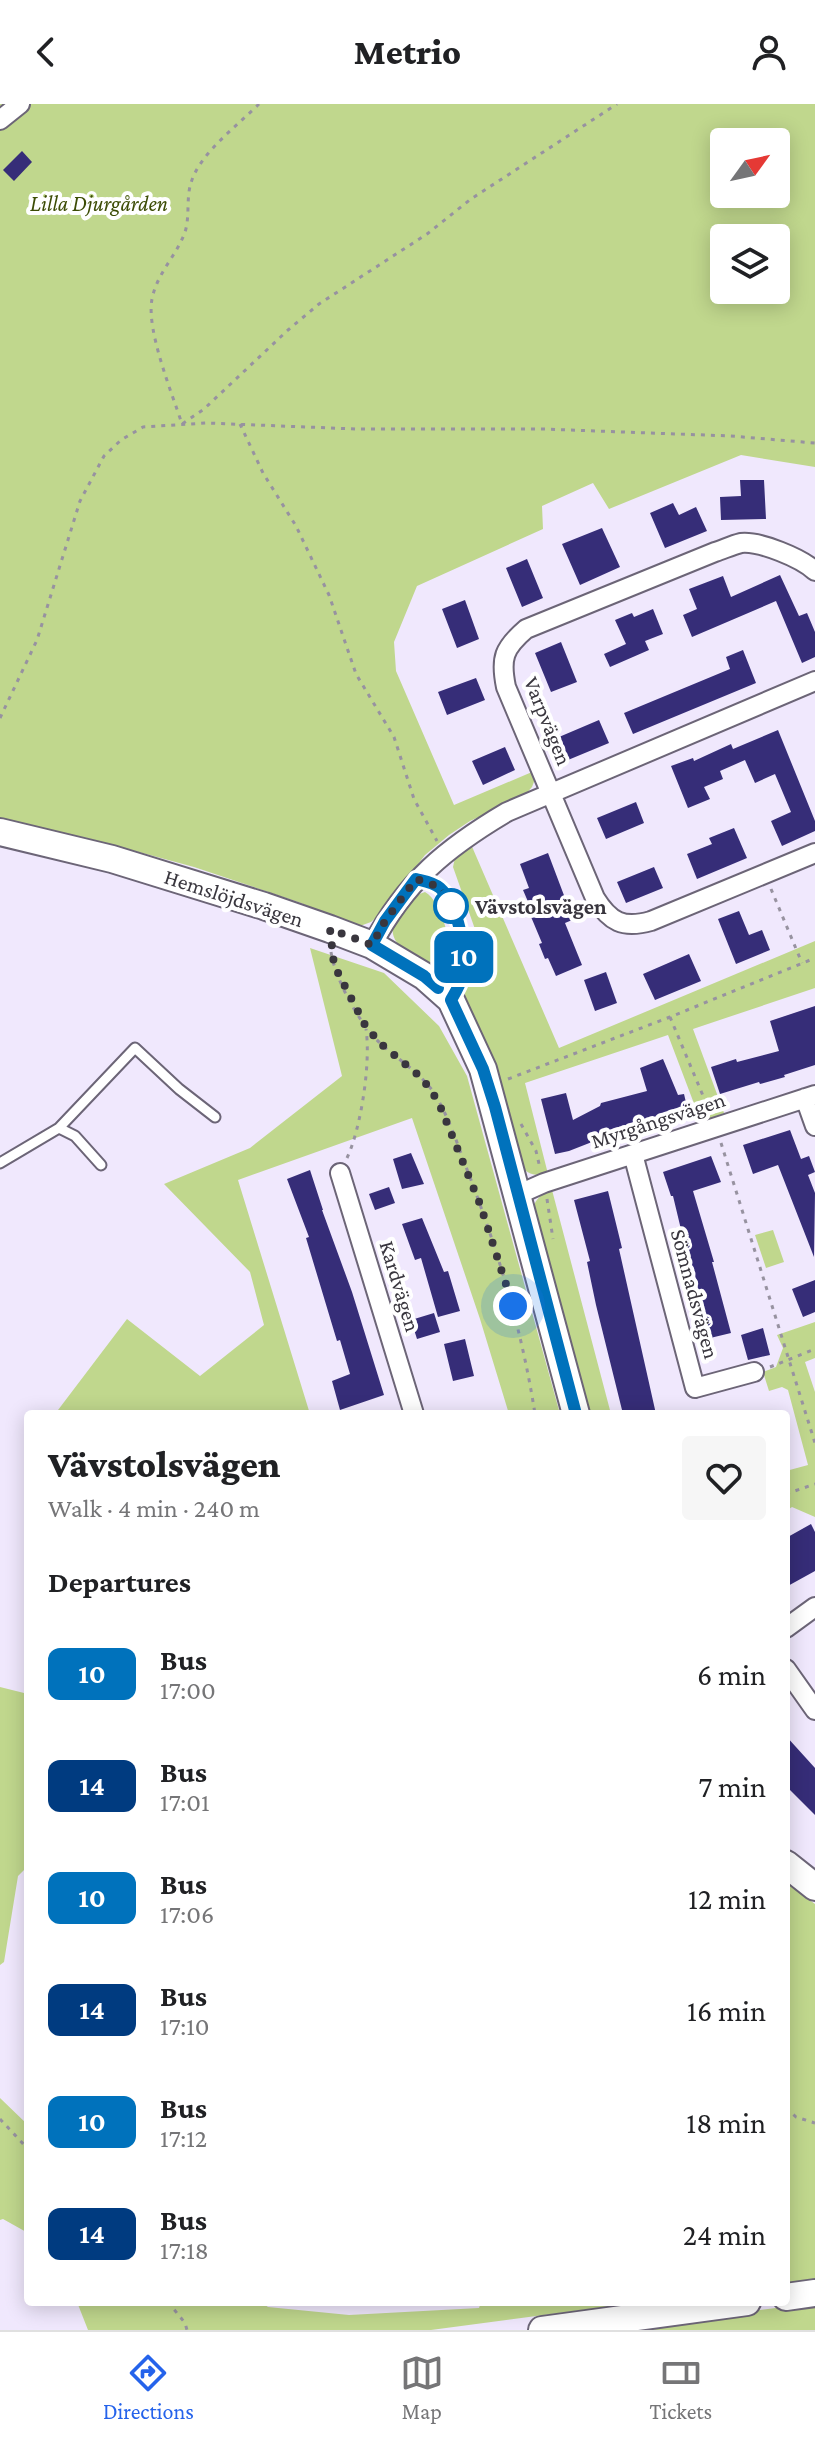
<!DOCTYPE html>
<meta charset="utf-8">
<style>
:root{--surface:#fff;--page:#f6f6f6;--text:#202124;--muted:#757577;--line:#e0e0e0;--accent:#2563eb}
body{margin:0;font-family:"Crimson Pro",serif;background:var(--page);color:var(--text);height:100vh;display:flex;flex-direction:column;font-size:30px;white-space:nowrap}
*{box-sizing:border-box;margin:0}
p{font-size:26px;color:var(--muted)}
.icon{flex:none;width:44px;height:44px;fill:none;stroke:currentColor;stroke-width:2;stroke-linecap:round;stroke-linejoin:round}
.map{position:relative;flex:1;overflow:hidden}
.sheet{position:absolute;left:24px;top:1306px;width:766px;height:896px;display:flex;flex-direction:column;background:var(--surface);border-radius:8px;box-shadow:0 4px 20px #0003}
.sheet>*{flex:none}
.badge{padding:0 16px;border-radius:12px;font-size:28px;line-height:52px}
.needle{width:52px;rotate:57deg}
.controls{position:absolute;left:710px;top:24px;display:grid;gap:16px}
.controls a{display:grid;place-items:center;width:80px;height:80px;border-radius:8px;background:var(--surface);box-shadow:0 4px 20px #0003;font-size:40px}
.you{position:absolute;width:40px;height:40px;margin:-20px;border:6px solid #fff;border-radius:50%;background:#1a73e8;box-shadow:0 0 0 12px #1a73e833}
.map>.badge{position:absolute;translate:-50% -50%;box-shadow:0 0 0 4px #fff}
h2{padding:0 24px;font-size:30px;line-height:72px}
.round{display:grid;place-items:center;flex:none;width:84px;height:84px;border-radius:8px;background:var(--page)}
.head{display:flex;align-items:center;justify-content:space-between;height:136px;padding:0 24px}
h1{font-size:38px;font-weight:800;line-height:60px}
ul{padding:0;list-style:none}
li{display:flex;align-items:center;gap:24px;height:112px;padding:0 24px}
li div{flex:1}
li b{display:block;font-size:30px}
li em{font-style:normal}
li .badge{min-width:88px;font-weight:700;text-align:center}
header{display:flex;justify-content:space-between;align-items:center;height:104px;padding:0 24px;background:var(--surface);font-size:36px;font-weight:800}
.tab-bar{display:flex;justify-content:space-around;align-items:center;height:112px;border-top:2px solid var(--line);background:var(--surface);font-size:22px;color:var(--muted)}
.tab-bar a{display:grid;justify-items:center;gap:4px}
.tab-bar .on{color:var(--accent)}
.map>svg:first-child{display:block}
</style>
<header><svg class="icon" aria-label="back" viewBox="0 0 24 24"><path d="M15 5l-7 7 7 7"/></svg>Metrio<svg class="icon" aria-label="person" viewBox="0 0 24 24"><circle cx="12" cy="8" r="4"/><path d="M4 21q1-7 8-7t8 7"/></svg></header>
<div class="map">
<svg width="815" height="2226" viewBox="0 0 815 2226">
<rect width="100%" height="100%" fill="#f0e8fd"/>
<path fill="#c0d78d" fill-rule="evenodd" d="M 0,0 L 815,0 L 815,363 L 741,351 L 609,405 L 593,379 L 542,402 L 543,425 L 417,482 L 394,538 L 396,567 L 454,701 L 532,668 L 535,675 L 532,683 L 524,692 L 470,717 L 449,731 L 425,751 L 381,809 L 371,818 L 360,822 L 345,819 L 301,799 L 194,763 L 87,734 L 0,716 ZM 724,38 L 776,38 L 776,90 L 724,90 ZM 724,134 L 776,134 L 776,186 L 724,186 Z
M 470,738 L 559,944 L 815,837 L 815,884 L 693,925 L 724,1009 L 701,1018 L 668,931 L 525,979 L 548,1070 C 534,1072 527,1071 519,1059 L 463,891 L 476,828 L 453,763 L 456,749 Z
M 425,788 C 443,798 452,844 452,863 L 446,869 C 432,870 395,845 393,830 C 391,819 399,810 406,802 C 412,795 415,791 425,788 Z
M 310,844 L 384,869 L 439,922 L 467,972 L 560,1310 L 509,1310 L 480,1215 L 412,1014 L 238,1076 L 310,1310 L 55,1310 L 127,1215 L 200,1272 L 264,1221 L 250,1168 L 164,1080 L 250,1044 L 342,972 Z
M 552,1086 L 611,1310 L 586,1310 L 532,1110 C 534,1096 539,1091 552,1086 Z
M 773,1126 L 784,1158 L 766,1164 L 755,1131 Z
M 815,1218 L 815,1254 L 805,1258 L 815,1288 L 815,1413 L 792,1403 L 786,1407 L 786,1367 L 808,1361 L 788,1286 L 782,1283 L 769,1287 L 763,1268 L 776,1263 L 783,1244 L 777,1231 Z
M 0,1583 L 28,1590 L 28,1762 L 18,1772 L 4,1858 L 0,1861 Z
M 786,1778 L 815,1800 L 815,2175 L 786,2179 Z
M 0,1994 L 28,2021 L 28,2129 L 3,2115 L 0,2116 Z
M 77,2198 L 261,2198 L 268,2203 L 349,2211 L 479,2204 L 481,2198 L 642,2198 L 431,2226 L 88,2226 Z
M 815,2199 L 815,2226 L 603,2226 Z"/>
<path fill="#362d78" d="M 22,47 L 32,58 L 14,77 L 3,66 Z
M 740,376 L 764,376 L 766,415 L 721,416 L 720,393 L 741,392 Z
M 673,399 L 679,411 L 696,403 L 707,427 L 665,444 L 650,409 Z
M 602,424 L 620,463 L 580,481 L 562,440 Z
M 527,455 L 543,494 L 522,503 L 506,464 Z
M 780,471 L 799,512 L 807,509 L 815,528 L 815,553 L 802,559 L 776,497 L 692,533 L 683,511 L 697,505 L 689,485 L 723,472 L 731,493 Z
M 465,496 L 479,535 L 457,544 L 442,505 Z
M 653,505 L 663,530 L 645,537 L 649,546 L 610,563 L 604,550 L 626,540 L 615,516 L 632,509 L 634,513 Z
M 561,538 L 577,578 L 551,588 L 535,549 Z
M 743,546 L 756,579 L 633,630 L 624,609 L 730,565 L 726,553 Z
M 476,574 L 485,596 L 447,611 L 438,588 Z
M 599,616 L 609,639 L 568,656 L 559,633 Z
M 778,626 L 815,717 L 815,727 L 782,742 L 771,717 L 791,708 L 775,670 L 755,679 L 745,656 L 720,667 L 723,675 L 704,683 L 710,695 L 688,704 L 671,662 L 693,654 L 694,657 L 731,640 L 733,645 Z
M 505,643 L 515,666 L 483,681 L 472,657 Z
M 636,698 L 644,719 L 606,735 L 597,714 Z
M 734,724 L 747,754 L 697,775 L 687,750 L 712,740 L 709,734 Z
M 548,749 L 565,794 L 568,792 L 577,814 L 565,819 L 582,861 L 556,872 L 548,854 L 545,855 L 539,840 L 542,839 L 529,808 L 532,807 L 523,786 L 529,784 L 520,760 Z
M 654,763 L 663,784 L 626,799 L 617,778 Z
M 739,807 L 749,831 L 762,826 L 770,846 L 736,860 L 718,815 Z
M 689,850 L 701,877 L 655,896 L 643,870 Z
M 606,868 L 617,899 L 595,907 L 584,876 Z
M 815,902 L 815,961 L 784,971 L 785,973 L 760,980 L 759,978 L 720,990 L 711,963 L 736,955 L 737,958 L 779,947 L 770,917 Z
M 663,955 L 678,991 L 684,990 L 688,1007 L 667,1014 L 666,1009 L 569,1047 L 555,1050 L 541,995 L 566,989 L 573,1016 L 600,1002 L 601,999 L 647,987 L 640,964 Z
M 790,1026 L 801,1055 L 809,1052 L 815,1068 L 808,1071 L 815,1089 L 814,1153 L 778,1061 L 753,1070 L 743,1041 Z
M 411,1049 L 424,1080 L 402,1085 L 393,1055 Z
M 711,1052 L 721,1078 L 693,1087 L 714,1158 L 712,1158 L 731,1229 L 706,1235 L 700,1207 L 703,1207 L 693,1162 L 690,1163 L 673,1092 L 671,1092 L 663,1068 Z
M 310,1066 L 323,1106 L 322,1106 L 352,1188 L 384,1291 L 340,1306 L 332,1277 L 350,1270 L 340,1236 L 337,1237 L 306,1134 L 309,1133 L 287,1075 Z
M 389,1083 L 395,1099 L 375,1106 L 369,1090 Z
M 608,1087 L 622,1144 L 619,1145 L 656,1310 L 623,1310 L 596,1201 L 587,1158 L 590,1157 L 574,1096 Z
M 422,1114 L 444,1168 L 448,1167 L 460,1207 L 438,1213 L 421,1154 L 415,1156 L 402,1120 Z
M 815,1176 L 815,1208 L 803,1213 L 792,1185 Z
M 434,1209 L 440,1228 L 417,1235 L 411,1216 Z
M 763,1224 L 770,1251 L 748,1256 L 741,1231 Z
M 465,1235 L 474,1272 L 453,1277 L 444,1240 Z
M 811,1420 L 815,1428 L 815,1467 L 786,1483 L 786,1434 Z
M 786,1632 L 815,1664 L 815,1711 L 786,1682 Z"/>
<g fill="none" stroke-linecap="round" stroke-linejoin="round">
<defs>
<path id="lane" d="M 420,776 C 428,778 436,779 442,786 C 458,803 469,849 463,872 C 461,879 456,888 452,895
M 59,1024 L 75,1032 L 101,1061
M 0,1059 L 59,1024 L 135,944 L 179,985 L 215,1013"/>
<path id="street" d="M 0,16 L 20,0
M 815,467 C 801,454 760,437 741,439 C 733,441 724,445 715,448 L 526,525 C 504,544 500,554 506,583 L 595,794 C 610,818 623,825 651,817 L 815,749
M 372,841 C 406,777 446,744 507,708 L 815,577
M 805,994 L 815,1022
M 633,1050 L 695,1284 L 754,1268
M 340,1069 L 414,1310
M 517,1091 L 544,1079 L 815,991
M 786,1524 L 815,1503
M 786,1565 L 815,1606"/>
<path id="secondary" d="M 0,728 L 112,755 L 264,802 L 330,825 L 372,841 L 424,872 L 451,896 L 483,965 L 576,1310
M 786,1760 L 815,1783
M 786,2193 L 815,2189
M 542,2226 L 747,2198"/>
</defs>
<use href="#lane" stroke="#6c6577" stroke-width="13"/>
<use href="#street" stroke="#6c6577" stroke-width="22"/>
<use href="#secondary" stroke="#6c6577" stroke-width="30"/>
<path stroke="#9792a0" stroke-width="3" stroke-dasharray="4 6" stroke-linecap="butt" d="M 259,0 C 238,21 199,50 191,79 C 186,94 190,113 185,128 C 177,151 157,169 152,195 C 146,226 172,289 182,320 L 204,305 L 288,226 L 319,200 L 427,130 L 471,95 L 617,0
M 240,320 L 263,369 L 296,422 L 329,491 L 356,570 L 394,633 L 414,695 L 437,737
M 0,614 L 37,536 L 80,397 L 104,352 L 121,336 L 143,323 L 207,319 L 356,325 L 544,325 L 731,332 L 815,339
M 771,785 L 802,859
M 331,848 C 335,875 360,921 380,939 C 398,956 420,968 434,989 C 449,1013 458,1042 468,1068 C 498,1147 522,1226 535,1310
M 670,913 L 709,1006
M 508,975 L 670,913 L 815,854
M 521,1020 L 536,1047 L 540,1064
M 721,1039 L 815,1339
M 347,1054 C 361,1024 371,959 366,925
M 547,1095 L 553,1135
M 770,1263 L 815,1245
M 786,1390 L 815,1380
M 786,2004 L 796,2013 L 815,2019
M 0,2015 L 28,2045
M 168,2198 L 185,2219 L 187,2226"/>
<use href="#lane" stroke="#fff" stroke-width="9"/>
<use href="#street" stroke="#fff" stroke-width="18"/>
<use href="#secondary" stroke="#fff" stroke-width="26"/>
</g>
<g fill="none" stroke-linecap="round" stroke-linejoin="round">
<defs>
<path id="line" d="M 438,884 L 424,872 L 372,841 L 385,817 L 416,775 C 424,777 433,778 440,784 C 457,799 469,851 462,873 C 460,881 455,889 451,896 L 483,965 L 495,1003 L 576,1310"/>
</defs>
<use href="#line" stroke="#fff" stroke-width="18"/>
<use href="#line" stroke="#0072bc" stroke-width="12"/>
<path stroke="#39363e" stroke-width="8" stroke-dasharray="0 14.4" d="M 451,802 C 444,784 434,780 416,775 L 385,817 L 372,841 L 330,825 L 334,861 L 366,923 L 381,940 L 422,974 L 438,997 L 480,1100 L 513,1202"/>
</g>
<circle fill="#fff" stroke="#0072bc" stroke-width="4" cx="451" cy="802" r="16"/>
<g text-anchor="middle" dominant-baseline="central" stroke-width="8" stroke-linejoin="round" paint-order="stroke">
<g font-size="22" font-style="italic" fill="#3c4c05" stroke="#fff">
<text x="99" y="99">Lilla Djurgården</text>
</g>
<g font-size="22" fill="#39363e" stroke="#fff">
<text transform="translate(548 617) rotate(68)">Varpvägen</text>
<text transform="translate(234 794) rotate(18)">Hemslöjdsvägen</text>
<text transform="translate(658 1016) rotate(-18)">Myrgångsvägen</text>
<text transform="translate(400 1182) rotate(73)">Kardvägen</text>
<text transform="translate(695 1190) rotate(75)">Sömnadsvägen</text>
</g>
<g font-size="22" font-weight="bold" fill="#39363e" stroke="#fff" text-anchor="start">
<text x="475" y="802">Vävstolsvägen</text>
</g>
</g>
</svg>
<div class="controls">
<a><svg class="needle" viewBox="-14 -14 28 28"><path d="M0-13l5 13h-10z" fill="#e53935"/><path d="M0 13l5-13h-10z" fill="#757577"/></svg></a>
<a><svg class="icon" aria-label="layers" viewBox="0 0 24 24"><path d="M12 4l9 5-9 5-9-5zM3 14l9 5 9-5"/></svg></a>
</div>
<div class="you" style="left:513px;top:1202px"></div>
<b class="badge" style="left:464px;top:853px;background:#0072bc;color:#fff">10</b>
<section class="sheet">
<div class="head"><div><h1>Vävstolsvägen</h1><p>Walk · 4 min · 240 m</p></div><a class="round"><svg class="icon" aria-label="heart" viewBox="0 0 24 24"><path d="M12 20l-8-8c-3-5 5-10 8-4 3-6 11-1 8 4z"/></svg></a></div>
<h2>Departures</h2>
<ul>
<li><span class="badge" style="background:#0072bc;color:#fff">10</span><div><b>Bus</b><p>17:00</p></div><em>6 min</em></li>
<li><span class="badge" style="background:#003b80;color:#fff">14</span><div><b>Bus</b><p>17:01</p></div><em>7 min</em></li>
<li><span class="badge" style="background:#0072bc;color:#fff">10</span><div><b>Bus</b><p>17:06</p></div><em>12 min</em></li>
<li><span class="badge" style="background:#003b80;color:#fff">14</span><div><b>Bus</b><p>17:10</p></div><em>16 min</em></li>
<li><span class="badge" style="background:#0072bc;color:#fff">10</span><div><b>Bus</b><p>17:12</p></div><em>18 min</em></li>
<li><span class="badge" style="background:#003b80;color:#fff">14</span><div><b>Bus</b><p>17:18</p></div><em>24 min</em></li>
</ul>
</section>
</div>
<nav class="tab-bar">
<a class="on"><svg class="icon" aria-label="directions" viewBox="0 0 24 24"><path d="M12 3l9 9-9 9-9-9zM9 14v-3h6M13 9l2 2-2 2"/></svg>Directions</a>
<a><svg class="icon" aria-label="map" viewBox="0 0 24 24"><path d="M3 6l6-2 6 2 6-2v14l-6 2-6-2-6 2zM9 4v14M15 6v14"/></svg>Map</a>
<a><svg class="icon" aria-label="tickets" viewBox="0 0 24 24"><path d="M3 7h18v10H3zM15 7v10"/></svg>Tickets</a>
</nav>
